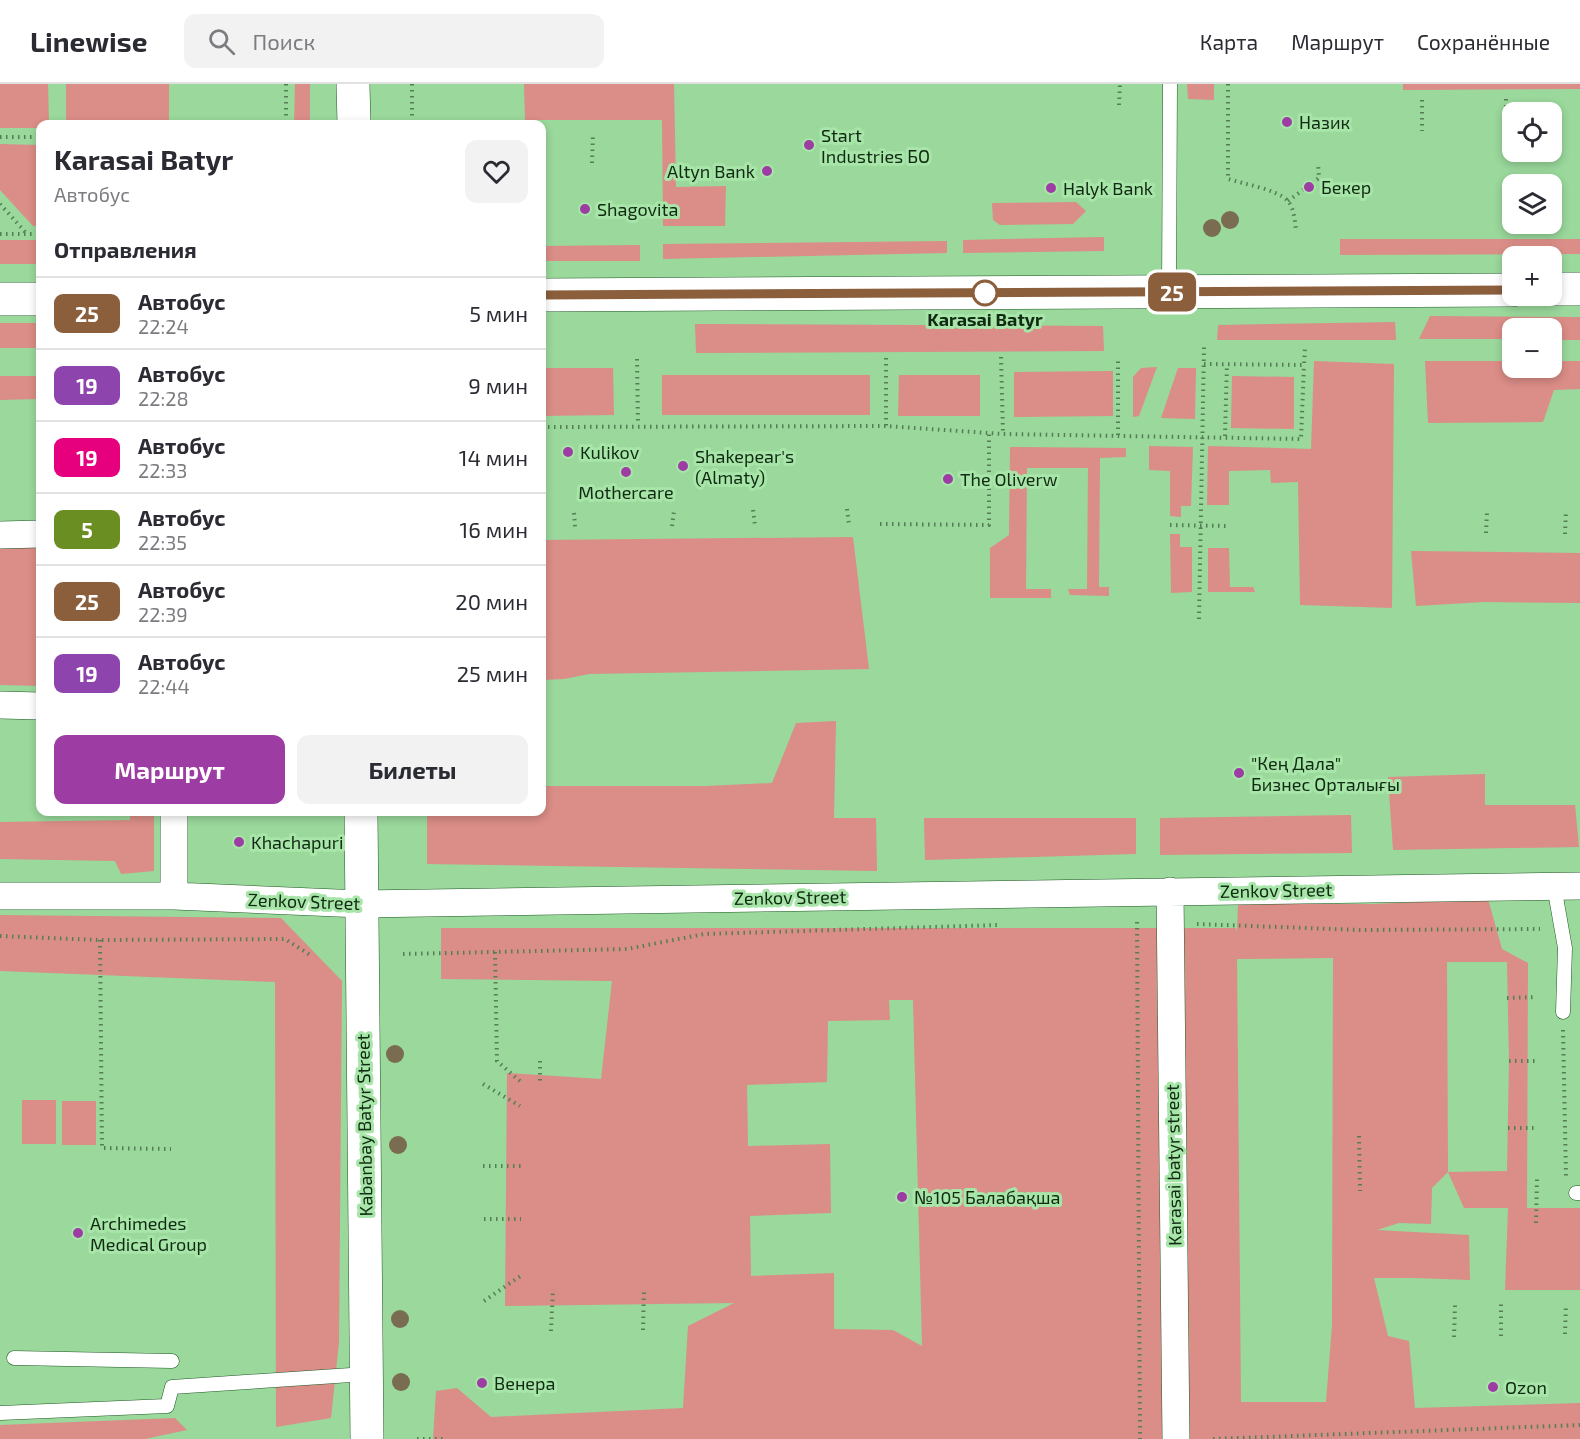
<!DOCTYPE html>
<html lang="ru">
<meta charset="utf-8">
<style>
:root{--surface:#fff;--page:#f2f2f3;--text:#2b2b33;--muted:#7c7c81;--line:#e1e1e2;--accent:#9d3da4}
body{margin:0;font-family:"Exo 2",sans-serif;background:var(--page);color:var(--text);height:100vh;display:flex;flex-direction:column;font-size:22px;white-space:nowrap}
*{box-sizing:border-box;margin:0}
p{font-size:20px;color:var(--muted)}
.icon{flex:none;width:33px;height:33px;fill:none;stroke:currentColor;stroke-width:2;stroke-linecap:round;stroke-linejoin:round}
.map{position:relative;flex:1;overflow:hidden}
.sheet{position:absolute;left:36px;top:36px;width:510px;height:696px;display:flex;flex-direction:column;background:var(--surface);border-radius:12px;box-shadow:0 3px 9px #0003}
.sheet>*{flex:none}
.badge{padding:0 12px;border-radius:9px;font-size:21px;line-height:39px}
.controls{position:absolute;left:1502px;top:18px;display:grid;gap:12px}
.controls a{display:grid;place-items:center;width:60px;height:60px;border-radius:12px;background:var(--surface);box-shadow:0 3px 9px #0003;font-size:30px}
.map>.badge{position:absolute;translate:-50% -50%;box-shadow:0 0 0 3px #fff}
h2{padding:0 18px;font-size:22px;line-height:54px}
.round{display:grid;place-items:center;flex:none;width:63px;height:63px;border-radius:12px;background:var(--page)}
.overview{display:flex;align-items:center;justify-content:space-between;height:102px;padding:0 18px}
h1{font-size:28px;font-weight:700;line-height:45px}
.action{display:flex;gap:12px;margin-top:auto;padding:12px 18px}
.action a{flex:1;height:69px;border-radius:12px;background:var(--accent);color:#fff;font-size:24px;font-weight:700;line-height:69px;text-align:center}
.action a+a{background:var(--page);color:var(--text)}
ul{padding:0;list-style:none}
li{display:flex;align-items:center;gap:18px;height:72px;padding:0 18px;border-top:2px solid var(--line)}
li div{flex:1}
li b{display:block;font-size:22px}
li em{font-style:normal}
li .badge{min-width:66px;font-weight:700;text-align:center}
header{display:flex;align-items:center;gap:36px;box-sizing:border-box;height:84px;padding:0 30px;background:var(--surface);border-bottom:2px solid var(--line)}
header strong{font-size:28px}
nav{display:flex;gap:33px;margin-inline-start:auto;font-size:21px}
.search{width:420px;height:54px;background:var(--page);display:flex;align-items:center;gap:15px;box-sizing:border-box;padding:0 21px;border-radius:12px;color:var(--muted);font-size:22px}
.map>svg:first-child{display:block}
</style>
<header>
<strong>Linewise</strong>
<div class="search"><svg class="icon" aria-label="search" viewBox="0 0 24 24"><circle cx="10" cy="10" r="6"/><path d="M15 15l6 6"/></svg>Поиск</div>
<nav><a>Карта</a><a>Маршрут</a><a>Сохранённые</a></nav>
</header>
<div class="map">
<svg width="1580" height="1355" viewBox="0 0 1580 1355">
<rect width="100%" height="100%" fill="#9ad89b"/>
<path fill="#db8d87" fill-rule="evenodd" d="M 0,0 L 48,0 L 49,40 L 40,40 L 40,44 L 0,44 Z
M 66,0 L 169,0 L 169,40 L 66,40 Z
M 295,0 L 310,0 L 310,40 L 294,40 Z
M 524,0 L 674,0 L 676,103 L 726,102 L 725,142 L 663,142 L 662,36 L 525,36 Z
M 1187,0 L 1214,0 L 1214,16 L 1188,15 Z
M 1403,0 L 1580,0 L 1580,5 L 1403,6 Z
M 0,60 L 40,61 L 40,142 L 33,142 L 0,106 Z
M 1076,118 L 1086,127 L 1073,140 L 1000,141 L 993,136 L 992,119 Z
M 1104,153 L 1104,167 L 963,169 L 963,156 Z
M 1340,155 L 1580,155 L 1580,170 L 1340,171 Z
M 0,156 L 40,156 L 40,180 L 0,180 Z
M 947,157 L 947,169 L 663,175 L 663,160 Z
M 640,161 L 640,177 L 542,177 L 542,162 Z
M 1430,232 L 1580,233 L 1580,256 L 1551,256 L 1551,244 L 1512,244 L 1512,255 L 1419,255 Z
M 1395,238 L 1396,256 L 1217,256 L 1218,241 Z
M 0,239 L 40,239 L 40,264 L 0,264 Z
M 695,240 L 1103,242 L 1104,267 L 696,269 Z
M 1314,277 L 1394,280 L 1392,524 L 1300,521 L 1298,398 L 1271,399 L 1270,386 L 1229,387 L 1229,421 L 1207,421 L 1208,362 L 1311,365 Z
M 1425,277 L 1512,277 L 1512,284 L 1551,284 L 1551,277 L 1580,277 L 1580,305 L 1554,306 L 1543,338 L 1428,339 Z
M 1157,283 L 1139,332 L 1133,333 L 1133,293 L 1141,284 Z
M 542,284 L 613,284 L 614,331 L 542,332 Z
M 1178,284 L 1196,284 L 1195,335 L 1161,334 Z
M 1113,287 L 1113,332 L 1014,333 L 1014,288 Z
M 662,291 L 870,291 L 870,331 L 662,331 Z
M 899,291 L 980,291 L 980,332 L 898,332 Z
M 0,292 L 40,292 L 40,315 L 0,316 Z
M 1232,292 L 1294,293 L 1294,345 L 1231,344 Z
M 1149,362 L 1193,363 L 1191,422 L 1181,422 L 1181,433 L 1170,432 L 1170,387 L 1149,386 Z
M 1010,363 L 1126,364 L 1126,373 L 1100,374 L 1099,503 L 1109,503 L 1109,512 L 1070,511 L 1068,505 L 1087,505 L 1088,384 L 1027,384 L 1026,505 L 1051,505 L 1051,514 L 990,514 L 990,464 L 1009,451 Z
M 1170,450 L 1180,450 L 1180,463 L 1192,463 L 1192,508 L 1171,509 Z
M 853,453 L 869,585 L 589,590 L 564,595 L 542,596 L 542,456 Z
M 40,463 L 40,602 L 0,601 L 0,464 Z
M 1208,464 L 1229,464 L 1230,503 L 1253,503 L 1255,508 L 1208,508 Z
M 1411,467 L 1580,469 L 1580,519 L 1484,518 L 1416,522 Z
M 836,637 L 834,734 L 876,734 L 877,787 L 427,780 L 427,728 L 542,728 L 542,702 L 706,702 L 772,699 L 796,639 Z
M 1485,690 L 1485,721 L 1575,721 L 1579,763 L 1393,766 L 1388,693 Z
M 130,728 L 154,728 L 154,787 L 121,790 L 115,777 L 0,775 L 0,738 L 130,736 Z
M 1351,731 L 1352,769 L 1160,771 L 1160,734 Z
M 924,734 L 1136,734 L 1136,770 L 925,776 Z
M 1488,815 L 1502,865 L 1528,879 L 1527,1124 L 1580,1124 L 1580,1206 L 1505,1206 L 1508,1124 L 1464,1124 L 1448,1088 L 1432,1104 L 1431,1140 L 1399,1139 L 1377,1146 L 1469,1151 L 1470,1196 L 1413,1194 L 1374,1194 L 1388,1252 L 1409,1257 L 1415,1324 L 1580,1319 L 1580,1355 L 433,1355 L 436,1307 L 457,1304 L 491,1333 L 683,1324 L 688,1242 L 734,1219 L 505,1222 L 507,989 L 601,995 L 612,897 L 441,895 L 441,844 L 1236,844 L 1237,848 L 1238,820 L 1373,820 ZM 1333,874 L 1332,1241 L 1326,1318 L 1241,1318 L 1237,875 ZM 1447,878 L 1507,878 L 1509,977 L 1507,1087 L 1448,1088 ZM 889,916 L 913,916 L 922,1262 L 893,1246 L 834,1245 L 834,1189 L 751,1192 L 750,1132 L 831,1129 L 830,1060 L 748,1062 L 747,1001 L 827,998 L 828,937 L 890,936 Z
M 0,831 L 281,834 L 342,897 L 339,1258 L 331,1334 L 276,1343 L 275,898 L 0,887 Z
M 22,1016 L 56,1016 L 56,1060 L 22,1060 Z
M 62,1017 L 96,1017 L 96,1061 L 62,1061 Z
M 175,1334 L 187,1346 L 145,1355 L 0,1355 L 0,1341 Z"/>
<g fill="none" stroke-linecap="round" stroke-linejoin="round">
<defs>
<path id="lane" d="M 1169,208 L 1170,0
M 1554,802 L 1565,864 L 1563,928
M 1576,1109 L 1580,1109
M 14,1274 L 172,1277
M 0,1329 L 167,1322 L 172,1303 L 366,1290"/>
<path id="street" d="M 0,451 L 40,450
M 0,621 L 40,622
M 174,728 L 174,812
M 1170,807 L 1176,1355
M 0,812 L 174,812 L 361,820 L 1580,802"/>
<path id="secondary" d="M 353,0 L 354,40
M 1551,205 L 1580,205
M 542,211 L 1512,206
M 0,215 L 40,215
M 361,728 L 367,1355"/>
</defs>
<use href="#lane" stroke="#1e5924" stroke-width="15"/>
<use href="#street" stroke="#1e5924" stroke-width="28"/>
<use href="#secondary" stroke="#1e5924" stroke-width="34"/>
<path stroke="#547f56" stroke-width="4" stroke-dasharray="1.5 4.5" stroke-linecap="butt" d="M 286,0 L 286,40
M 412,0 L 412,40
M 1228,0 L 1228,95 C 1244,100 1275,105 1287,116 C 1294,123 1295,137 1296,147
M 1506,15 L 1506,41
M 1422,16 L 1422,47
M 1119,21 L 1120,0
M 179,40 L 181,40
M 0,53 L 40,53
M 592,79 L 593,50
M 1288,117 L 1319,94 L 1318,79
M 0,120 L 27,150
M 0,150 L 40,150
M 1001,273 L 1003,350
M 886,274 L 886,342
M 637,275 L 638,341
M 1204,280 L 1304,281 L 1305,263
M 542,343 L 886,342 L 1003,350 L 1301,355 L 1304,281
M 1118,351 L 1118,275
M 1225,352 L 1227,280
M 847,425 L 849,440
M 753,426 L 755,441
M 574,429 L 575,443
M 880,440 L 989,441 L 989,349
M 1170,441 L 1229,442
M 672,442 L 674,427
M 1486,449 L 1487,428
M 1565,450 L 1566,427
M 1199,535 L 1204,263
M 1137,838 L 1140,1355
M 1197,840 L 1360,846 L 1540,845
M 0,852 L 100,856 L 285,855 L 310,871
M 100,856 L 102,1064 L 171,1065
M 495,868 L 497,977 L 521,998
M 403,870 L 627,865 L 704,850 L 998,841
M 1507,914 L 1537,913
M 1563,946 L 1566,1092
M 540,977 L 540,997
M 1509,977 L 1537,977
M 483,1000 L 520,1022
M 1508,1044 L 1537,1044
M 1359,1052 L 1360,1107
M 483,1082 L 521,1082
M 484,1135 L 521,1135
M 1536,1139 L 1537,1094
M 484,1217 L 522,1191
M 643,1246 L 644,1205
M 551,1247 L 553,1205
M 1565,1250 L 1566,1220
M 1501,1252 L 1501,1220
M 1454,1253 L 1455,1221
M 417,1355 L 443,1355
M 1213,1355 L 1580,1341"/>
<use href="#lane" stroke="#fff" stroke-width="14"/>
<use href="#street" stroke="#fff" stroke-width="27"/>
<use href="#secondary" stroke="#fff" stroke-width="33"/>
</g>
<g fill="#7a6c51">
<circle cx="1230" cy="136" r="9"/>
<circle cx="1212" cy="144" r="9"/>
<circle cx="395" cy="970" r="9"/>
<circle cx="398" cy="1061" r="9"/>
<circle cx="400" cy="1235" r="9"/>
<circle cx="401" cy="1298" r="9"/>
</g>
<g fill="none" stroke-linecap="round" stroke-linejoin="round">
<defs>
<path id="line" d="M 542,211 L 1512,206"/>
</defs>
<use href="#line" stroke="#fff" stroke-width="14"/>
<use href="#line" stroke="#8b5e3c" stroke-width="9"/>
</g>
<g fill="#9d3da4" stroke="#a7e5a8" stroke-width="2">
<circle cx="1287" cy="38" r="6"/>
<circle cx="809" cy="61" r="6"/>
<circle cx="767" cy="87" r="6"/>
<circle cx="1309" cy="103" r="6"/>
<circle cx="1051" cy="104" r="6"/>
<circle cx="585" cy="125" r="6"/>
<circle cx="568" cy="368" r="6"/>
<circle cx="683" cy="382" r="6"/>
<circle cx="626" cy="388" r="6"/>
<circle cx="948" cy="395" r="6"/>
<circle cx="1239" cy="689" r="6"/>
<circle cx="239" cy="758" r="6"/>
<circle cx="902" cy="1113" r="6"/>
<circle cx="78" cy="1149" r="6"/>
<circle cx="482" cy="1299" r="6"/>
<circle cx="1493" cy="1303" r="6"/>
</g>
<circle fill="#fff" stroke="#8b5e3c" stroke-width="3" cx="985" cy="209" r="12"/>
<g text-anchor="middle" dominant-baseline="central" stroke-width="6" stroke-linejoin="round" paint-order="stroke">
<g font-size="18" fill="#112a13" stroke="#a7e5a8" text-anchor="start">
<text x="1299" y="38">Назик</text>
<text x="821" y="51">Start<tspan x="821" dy="21">Industries БО</tspan></text>
<text x="755" y="87" text-anchor="end">Altyn Bank</text>
<text x="1321" y="103">Бекер</text>
<text x="1063" y="104">Halyk Bank</text>
<text x="597" y="125">Shagovita</text>
<text x="580" y="368">Kulikov</text>
<text x="695" y="372">Shakepear's<tspan x="695" dy="21">(Almaty)</tspan></text>
<text x="960" y="395">The Oliverw</text>
<text x="626" y="408" text-anchor="middle">Mothercare</text>
<text x="1251" y="679">"Кең Дала"<tspan x="1251" dy="21">Бизнес Орталығы</tspan></text>
<text x="251" y="758">Khachapuri</text>
<text x="914" y="1113">№105 Балабақша</text>
<text x="90" y="1139">Archimedes<tspan x="90" dy="21">Medical Group</tspan></text>
<text x="494" y="1299">Венера</text>
<text x="1505" y="1303">Ozon</text>
</g>
<g font-size="18" font-weight="bold" fill="#112a13" stroke="#a7e5a8">
<text x="985" y="235">Karasai Batyr</text>
</g>
<g font-size="18" fill="#112a13" stroke="#a7e5a8">
<text transform="translate(1276 806) rotate(-1)">Zenkov Street</text>
<text transform="translate(790 813) rotate(-1)">Zenkov Street</text>
<text transform="translate(304 817) rotate(2)">Zenkov Street</text>
<text transform="translate(364 1041) rotate(-91)">Kabanbay Batyr Street</text>
<text transform="translate(1173 1081) rotate(-91)">Karasai batyr street</text>
</g>
</g>
</svg>
<div class="controls">
<a><svg class="icon" aria-label="locate" viewBox="0 0 24 24"><circle cx="12" cy="12" r="6"/><path d="M12 2v4M12 18v4M2 12h4M18 12h4"/></svg></a>
<a><svg class="icon" aria-label="layers" viewBox="0 0 24 24"><path d="M12 4l9 5-9 5-9-5zM3 14l9 5 9-5"/></svg></a>
<a>+</a>
<a>−</a>
</div>
<b class="badge" style="left:1172px;top:208px;background:#8b5e3c;color:#fff">25</b>
<section class="sheet">
<div class="overview"><div><h1>Karasai Batyr</h1><p>Автобус</p></div><a class="round"><svg class="icon" aria-label="heart" viewBox="0 0 24 24"><path d="M12 20l-8-8c-3-5 5-10 8-4 3-6 11-1 8 4z"/></svg></a></div>
<h2>Отправления</h2>
<ul>
<li><span class="badge" style="background:#8b5e3c;color:#fff">25</span><div><b>Автобус</b><p>22:24</p></div><em>5 мин</em></li>
<li><span class="badge" style="background:#8e44ad;color:#fff">19</span><div><b>Автобус</b><p>22:28</p></div><em>9 мин</em></li>
<li><span class="badge" style="background:#e6007e;color:#fff">19</span><div><b>Автобус</b><p>22:33</p></div><em>14 мин</em></li>
<li><span class="badge" style="background:#6b8e23;color:#fff">5</span><div><b>Автобус</b><p>22:35</p></div><em>16 мин</em></li>
<li><span class="badge" style="background:#8b5e3c;color:#fff">25</span><div><b>Автобус</b><p>22:39</p></div><em>20 мин</em></li>
<li><span class="badge" style="background:#8e44ad;color:#fff">19</span><div><b>Автобус</b><p>22:44</p></div><em>25 мин</em></li>
</ul>
<div class="action"><a>Маршрут</a><a>Билеты</a></div>
</section>
</div>
